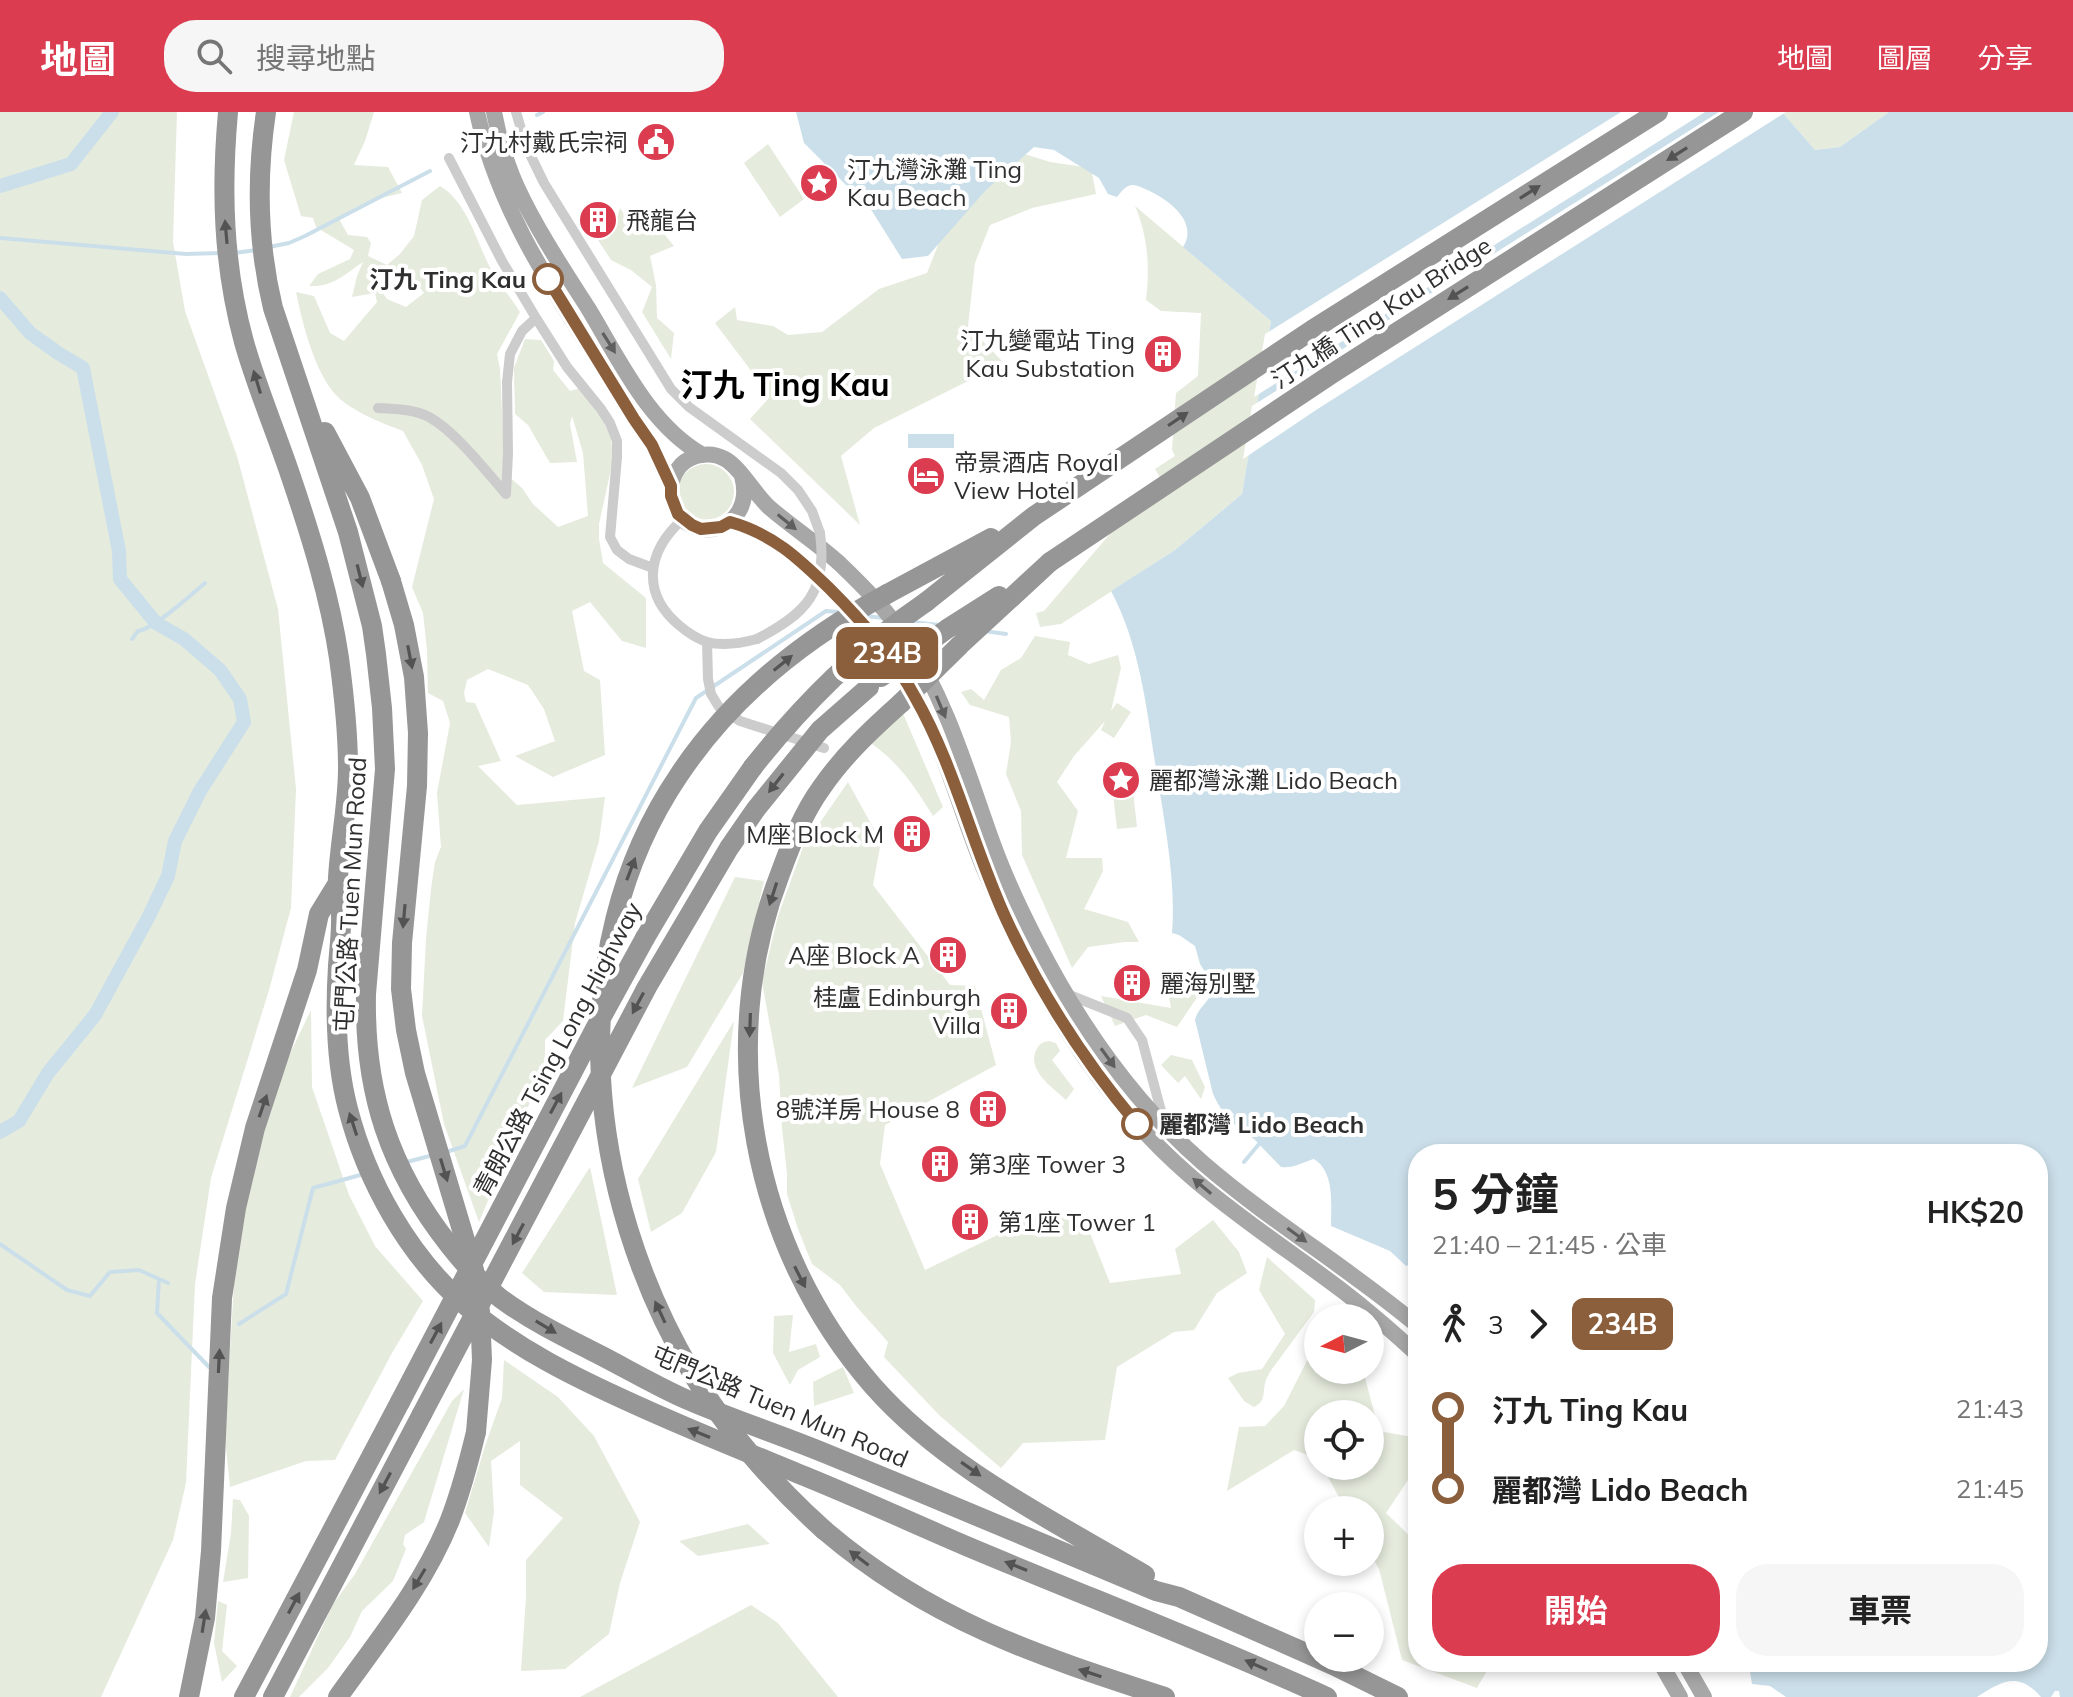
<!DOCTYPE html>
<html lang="zh-TW">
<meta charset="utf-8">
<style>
:root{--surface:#fff;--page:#f6f6f6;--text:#222;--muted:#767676;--accent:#db3c50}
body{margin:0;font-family:Mulish,"Noto Sans TC",sans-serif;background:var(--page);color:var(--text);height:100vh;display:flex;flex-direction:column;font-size:30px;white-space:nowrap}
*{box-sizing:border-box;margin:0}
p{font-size:26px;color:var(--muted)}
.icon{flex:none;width:44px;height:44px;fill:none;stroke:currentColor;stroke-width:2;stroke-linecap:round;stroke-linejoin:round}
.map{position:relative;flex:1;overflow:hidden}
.details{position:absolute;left:1408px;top:1032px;width:640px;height:528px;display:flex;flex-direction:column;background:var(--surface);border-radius:32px;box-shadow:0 4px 12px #0003}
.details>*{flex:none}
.badge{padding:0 16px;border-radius:12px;font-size:28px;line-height:52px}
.needle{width:52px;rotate:264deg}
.fabs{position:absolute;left:1304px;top:1192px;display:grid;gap:16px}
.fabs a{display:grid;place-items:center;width:80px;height:80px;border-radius:50%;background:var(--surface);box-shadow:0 4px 12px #0003;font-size:40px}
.map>.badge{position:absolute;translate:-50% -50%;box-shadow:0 0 0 4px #fff}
.legs{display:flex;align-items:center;gap:12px;height:88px;padding:0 24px;font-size:26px}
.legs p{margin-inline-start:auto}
.head{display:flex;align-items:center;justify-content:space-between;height:136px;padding:0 24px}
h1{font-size:44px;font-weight:700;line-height:60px}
.cta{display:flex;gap:16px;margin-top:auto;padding:16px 24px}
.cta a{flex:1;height:92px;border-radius:32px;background:var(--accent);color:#fff;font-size:32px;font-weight:700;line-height:92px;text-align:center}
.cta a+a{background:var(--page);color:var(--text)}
ul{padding:0 24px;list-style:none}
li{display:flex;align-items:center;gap:28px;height:80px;font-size:30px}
li i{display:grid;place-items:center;width:12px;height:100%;margin:0 10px;background:currentColor}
li i::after{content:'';width:20px;height:20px;margin:-10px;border:6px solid;border-radius:50%;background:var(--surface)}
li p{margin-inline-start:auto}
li:first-child i{background:linear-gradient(#0000 50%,currentColor 0)}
li:last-child i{background:linear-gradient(currentColor 50%,#0000 0)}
header{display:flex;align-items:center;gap:48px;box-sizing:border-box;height:112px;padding:0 40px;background:var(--accent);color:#fff}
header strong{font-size:38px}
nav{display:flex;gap:44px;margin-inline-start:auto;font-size:28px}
.search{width:560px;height:72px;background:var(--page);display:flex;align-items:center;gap:20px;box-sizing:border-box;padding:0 28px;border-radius:32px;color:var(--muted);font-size:30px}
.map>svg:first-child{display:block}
</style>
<header>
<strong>地圖</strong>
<div class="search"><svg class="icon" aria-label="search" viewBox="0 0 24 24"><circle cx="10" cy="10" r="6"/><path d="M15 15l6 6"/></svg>搜尋地點</div>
<nav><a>地圖</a><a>圖層</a><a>分享</a></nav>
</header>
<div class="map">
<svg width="2073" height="1585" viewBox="0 0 2073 1585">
<rect width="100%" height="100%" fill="#fff"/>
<path fill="#e5ebdd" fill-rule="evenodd" d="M 0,0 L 177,0 L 173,130 L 185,199 L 237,344 L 278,497 L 296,677 L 291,796 L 269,878 L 211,1066 L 195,1172 L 186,1371 L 173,1428 L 101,1585 L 0,1585 Z
M 294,0 L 374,0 L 365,29 L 354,53 L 388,55 L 402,81 L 373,88 L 339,107 L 348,123 L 367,125 L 371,131 L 368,144 L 387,153 L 400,142 L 414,124 L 422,88 L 440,74 C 468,90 477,132 492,159 C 500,173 511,186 520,200 L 497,242 L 500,257 L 505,361 L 522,376 L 533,392 L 558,415 L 588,404 L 583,341 L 572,304 L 570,312 L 577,350 L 550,351 L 528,313 L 515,302 L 514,256 L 525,227 L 541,228 L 554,249 L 553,258 L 570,279 L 581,276 L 601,303 L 611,326 L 613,348 L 599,412 L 599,427 L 603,451 L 646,486 L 646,536 L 622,529 L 590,490 L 572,499 L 584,559 L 600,568 L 605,643 L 553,665 L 515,644 L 555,629 L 544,597 L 528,573 L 488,557 L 467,568 L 464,581 L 466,590 L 475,591 L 501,649 L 478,654 L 517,693 L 605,685 L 599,729 L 575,811 L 563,909 L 545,928 L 545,964 L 530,990 L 479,1110 L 444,1012 L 422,904 L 426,827 L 431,777 L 435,750 L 441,735 L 437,681 L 450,611 L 443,589 L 428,581 L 427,538 L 423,501 L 412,475 L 434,387 L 422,353 L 403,319 C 384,312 351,299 337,284 C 315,262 302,210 296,180 L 314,184 L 330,221 L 344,229 L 377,190 L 375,181 L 352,185 L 357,164 L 363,150 C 344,163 333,175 309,174 L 318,162 L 350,147 L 354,138 L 316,115 L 313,106 L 301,104 L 284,48 ZM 405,157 L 424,181 L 406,195 L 387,187 L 371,164 Z
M 1782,0 L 1889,0 L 1840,35 L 1815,38 Z
M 768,32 L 804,87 L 780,105 L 744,51 Z
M 1018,40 L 1050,50 L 1091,56 L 1096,82 L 1032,96 L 990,113 L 975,151 L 968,214 L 1004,251 L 874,316 L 841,344 L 860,413 L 750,307 L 768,287 L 749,256 L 715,211 L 735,195 L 737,208 L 773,214 L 788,223 L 822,220 L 879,177 L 927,161 L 951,100 Z
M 1135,94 L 1271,209 L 1242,382 L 1175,438 L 1061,512 L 1040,515 L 1036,501 L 1044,499 L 1121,409 L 1162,369 L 1155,357 L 1175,344 L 1172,338 L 1176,281 L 1198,264 L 1201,201 L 1161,199 L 1146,188 C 1150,156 1148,124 1135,94 Z
M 620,96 L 631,112 L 648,98 L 659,116 L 674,134 L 650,144 L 656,173 L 657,206 L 674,221 L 671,247 L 642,200 L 652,175 L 631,158 L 611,148 L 596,125 L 585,100 L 614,116 Z
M678 380a28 28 0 1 1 56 0a28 28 0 1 1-56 0Z
M 1035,524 L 1070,530 L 1068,543 L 1089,552 L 1118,543 L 1121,556 L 1111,599 L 1117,591 L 1131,600 L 1114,626 L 1101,618 L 1105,609 L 1074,644 L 1057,670 L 1078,699 L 1066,746 L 1102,746 L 1103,759 L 1084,797 L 1128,810 L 1139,830 L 1125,830 L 1088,835 L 1072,856 L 1022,743 L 1021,699 L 1006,662 L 1011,630 L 1009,605 L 970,593 L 961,580 L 971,577 L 984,588 L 1001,558 L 1021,546 Z
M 902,599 L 943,695 L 933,704 C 915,675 898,649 869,630 Z
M 1131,661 L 1137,715 L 1117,717 L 1111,664 Z
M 848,670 L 881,730 L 873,773 L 950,873 L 975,874 L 996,953 L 885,1013 L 880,1052 L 925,1158 L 1047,1099 L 1088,1116 L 1110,1171 L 1181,1162 L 1175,1137 L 1213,1108 L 1239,1140 L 1247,1161 L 1217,1181 L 1194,1218 L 1174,1220 L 1117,1255 L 1105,1328 L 1023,1331 L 1001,1356 L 940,1304 L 884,1245 L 888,1230 L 856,1194 L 840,1173 L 812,1152 L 798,1117 L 787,1082 L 787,1062 L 782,1016 L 779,963 L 762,870 L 778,804 L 803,735 Z
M 735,765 L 764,769 L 743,861 L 687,955 L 632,976 Z
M 1198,863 L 1198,884 L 1177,915 L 1146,903 L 1115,914 L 1101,884 L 1171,896 L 1165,864 Z
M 311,898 L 312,975 L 349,1083 L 375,1134 L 423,1189 L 392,1241 L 335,1348 L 306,1349 L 230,1375 L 225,1326 L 237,1120 L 274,975 Z
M 734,909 L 716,1040 L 682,1101 L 651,1120 L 638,1067 Z
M 1049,929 L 1056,931 L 1060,939 L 1052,948 L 1074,977 L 1066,988 C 1053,976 1029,960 1035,941 C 1038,933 1041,930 1049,929 Z
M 1171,943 L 1192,948 L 1205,975 L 1201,987 L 1185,964 L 1178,971 L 1161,953 Z
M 590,1055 L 617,1183 L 544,1180 L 522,1161 Z
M 1267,1145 L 1315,1188 L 1314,1200 L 1272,1257 C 1270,1260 1267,1265 1266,1268 C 1262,1279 1267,1289 1254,1295 L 1244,1289 L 1228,1266 L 1238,1261 L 1262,1257 L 1285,1222 L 1259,1178 Z
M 793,1203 L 789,1240 L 816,1232 L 820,1245 L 798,1258 L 790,1273 L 773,1241 L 774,1204 Z
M 1318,1227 L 1318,1258 L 1363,1258 L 1379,1319 L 1418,1326 L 1418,1353 L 1386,1401 L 1418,1432 L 1418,1550 L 1492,1550 L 1477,1576 L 1402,1548 L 1379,1457 L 1370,1441 L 1370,1398 L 1346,1398 L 1322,1354 L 1370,1354 L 1370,1302 L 1318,1302 L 1318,1347 L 1294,1338 L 1227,1379 L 1239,1315 L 1265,1314 L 1284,1294 Z
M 504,1248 L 558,1285 L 594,1324 L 640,1410 L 620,1471 L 609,1522 L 565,1557 L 521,1559 L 526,1485 L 526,1448 L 563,1406 L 520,1373 L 520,1329 L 491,1349 L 494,1400 L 489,1435 L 465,1401 L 485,1334 L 502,1286 Z
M 843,1255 L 854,1281 L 814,1294 L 813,1270 Z
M 464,1277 L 424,1410 L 405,1423 L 403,1432 L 406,1437 L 393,1469 L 362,1499 L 350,1525 L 328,1556 L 299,1585 L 290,1585 L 333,1492 L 355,1462 L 452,1289 Z
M 233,1387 L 240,1388 L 249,1404 L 248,1466 L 223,1470 L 231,1421 Z
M 748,1412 L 770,1432 L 698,1444 L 679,1429 Z
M 218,1489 L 227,1493 L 222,1539 L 237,1554 L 222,1570 L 214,1531 Z
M 751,1493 L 778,1511 L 838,1585 L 580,1585 Z"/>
<path fill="#cbdfea" d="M 796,0 L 1782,0 L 1815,38 L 1840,35 L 1889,0 L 2073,0 L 2073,1585 L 2060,1585 L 2059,1579 L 2055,1579 L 2051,1585 L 2041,1585 C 2018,1559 2002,1569 1977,1585 L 1786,1585 L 1770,1574 L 1752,1572 L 1750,1560 L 1745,1553 L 1746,1550 L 2038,1550 L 2038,1042 L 1418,1042 L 1418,1158 L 1415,1151 L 1406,1154 L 1390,1139 L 1331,1114 C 1331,1092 1335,1060 1314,1047 C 1303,1050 1292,1057 1281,1055 L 1254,1027 L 1237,1015 L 1225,1003 L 1218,992 L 1213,982 L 1195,908 C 1198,895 1210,890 1213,877 L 1210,868 L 1200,852 L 1195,834 L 1179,823 L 1172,821 C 1176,770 1165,713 1157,663 C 1147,601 1141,535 1111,479 L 1175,438 L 1242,382 L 1271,209 L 1183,135 C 1200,109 1165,85 1145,77 C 1141,75 1136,73 1132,73 C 1125,74 1121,80 1117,85 L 1108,82 L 1099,66 L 1054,38 L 1034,35 L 986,78 L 928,144 L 902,147 L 872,99 L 804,31 Z
M 908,322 L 954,322 L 954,336 L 908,336 Z"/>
<path fill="#fff" d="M 1621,0 L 1705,0 L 1254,285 L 1265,222 Z
M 1719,0 L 1786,0 L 1316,298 L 1243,347 L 1252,294 Z"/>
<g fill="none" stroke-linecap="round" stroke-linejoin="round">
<path stroke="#cbdfea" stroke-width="4" d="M 537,3 L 543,0
M 0,126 L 186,142 L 221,141
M 269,135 L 289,131 L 305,124 L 430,59
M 234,141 L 257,138
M 865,504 L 884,506
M 912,510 L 939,513
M 984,519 L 1006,522
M 132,527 L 138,519 C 154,517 191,483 205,471
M 446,1040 L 465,1034 L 696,586 L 826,499 L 840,500
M 407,1050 L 433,1043
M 1244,1050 L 1259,1032
M 0,1132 L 67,1178 L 90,1184 L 110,1160 L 139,1158 L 168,1171
M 159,1167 L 157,1201 L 209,1255
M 239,1212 L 286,1182 L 313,1076 L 364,1062"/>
<path stroke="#cbdfea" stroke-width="14" d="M 0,74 L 71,52 L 112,0
M 0,186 L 30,221 L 58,241 L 83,256 L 119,439 L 120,467 L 156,511 L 184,527 L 220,558 L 240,587 L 244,610 L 200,679 L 175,729 L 168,764 L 149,804 L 95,903 L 48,961 L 19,1009 L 0,1020"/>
<path stroke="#ccc" stroke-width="10" d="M 516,0 L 526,34 L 544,71 L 671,277 L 689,295 L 781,361 L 798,378 L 812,399 L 820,421
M 449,46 L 502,149 L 536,206 L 567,255 L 601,297 L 610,311 L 617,329 L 617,345 L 610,425 L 617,438 L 629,447 L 653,456
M 378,296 C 395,297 413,297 429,305 C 455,319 486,359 506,382
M 506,382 L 508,341 L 507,270 L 510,242 L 522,219 L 536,206
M 683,407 C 646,440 641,482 680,514 C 687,520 698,527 707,530 C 722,534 742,531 757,527
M 707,530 L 708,567 L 711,582 L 719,595 L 740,609 L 824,636
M 1067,882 L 1127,906 L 1142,928 L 1164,1010"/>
<path stroke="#a7a7a7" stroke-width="16" d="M 477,0 C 500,108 566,196 623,289 C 632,305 644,319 653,335 C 660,347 665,361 671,374
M 494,0 C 499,26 506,51 517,75 C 537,118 563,157 588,196 C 619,247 649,313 703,343
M 742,364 C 757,418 689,438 673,391 C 668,378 672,363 681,353 C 692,342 711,339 725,347 C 741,356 755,383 770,396 C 792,415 817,431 839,451 C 863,474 888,499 906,527 C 947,588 968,663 993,732 C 1005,765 1021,799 1037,830 C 1079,912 1133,990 1203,1051 C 1271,1110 1349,1156 1418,1214
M 730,410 C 775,423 797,445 829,477 C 862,509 893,544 916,585 C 943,635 958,690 978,742 C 986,763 995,783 1005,804 C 1027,853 1054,901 1085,946 C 1115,989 1150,1029 1189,1063 C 1238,1106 1293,1141 1344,1180 C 1370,1200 1394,1221 1418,1243
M 1660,1550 L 1680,1585
M 1684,1550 L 1704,1585"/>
<path stroke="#969696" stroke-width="20" d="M 228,0 C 221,78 223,153 244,230 C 257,276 276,320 291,365 C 311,424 330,485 339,546 C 344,583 348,620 348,656 C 348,693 340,730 338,766 C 337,781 342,795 341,810 C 341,825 339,839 338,854 C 335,901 336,951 348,997 C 367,1070 408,1143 465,1193 C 516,1237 576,1266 636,1293 C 693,1319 751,1342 809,1366 C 863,1388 917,1413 971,1436 C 1090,1486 1210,1532 1327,1585
M 266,0 C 256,67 257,130 273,196 L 348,420 L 372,514 L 376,542 L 382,596 L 385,657 L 366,882 C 364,980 389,1057 450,1134 C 465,1153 481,1171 500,1186 C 531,1209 566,1226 600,1243 C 627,1257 653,1272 681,1285 C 728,1306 779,1322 827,1342 C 937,1387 1047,1433 1156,1479 L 1179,1485 L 1333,1553 L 1398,1585
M 325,320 L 360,386 L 391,469
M 1050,450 L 1333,261 L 1743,0
M 887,482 L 991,426
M 926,490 L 1034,404 L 1312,218 L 1658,0
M 901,591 C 872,617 844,643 822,675 C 803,701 791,732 780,762 C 714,933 752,1136 873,1274 C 945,1356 1052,1408 1145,1463
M 645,826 L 708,719 L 753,655
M 824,1418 C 929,1508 1036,1543 1165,1585
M 189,1585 L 205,1506 L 211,1439 L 222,1186 L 236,1096 L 255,1016 L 307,858 L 319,802 L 338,771
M 244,1585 L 400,1290
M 273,1585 L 422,1302
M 338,1585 C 378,1529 424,1473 450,1408 C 461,1379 469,1349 476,1320"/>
<path stroke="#ccc" stroke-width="10" d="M 757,527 C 806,502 828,479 820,421"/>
<path stroke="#969696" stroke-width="20" d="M 391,469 L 404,513 L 414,565 L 418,621 L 417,674 L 402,831 L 401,877 L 406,918 L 415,961 L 474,1158 L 480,1200 L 482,1248 L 476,1320
M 881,565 L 947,517 L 999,484
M 901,591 L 960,533 L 1050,450
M 753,655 C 801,594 862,533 926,490
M 400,1290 L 595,917 L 645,826
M 422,1302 L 647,875 L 729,736 L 756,697 L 820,618 L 869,575
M 824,1418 C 773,1372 727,1319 692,1261 C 586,1083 559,840 679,663 C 731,585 805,526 887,482"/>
</g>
<defs><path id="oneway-solid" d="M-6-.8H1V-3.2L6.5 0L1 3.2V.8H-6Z" transform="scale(2)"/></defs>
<g fill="#535353">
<use href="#oneway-solid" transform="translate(1677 42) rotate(148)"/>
<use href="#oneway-solid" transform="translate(1530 80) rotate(-32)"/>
<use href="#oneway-solid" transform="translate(226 120) rotate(-95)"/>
<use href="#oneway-solid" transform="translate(1458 181) rotate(148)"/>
<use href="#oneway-solid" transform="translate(257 270) rotate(-107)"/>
<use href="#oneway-solid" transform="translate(1178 307) rotate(-34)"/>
<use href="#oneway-solid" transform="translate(360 464) rotate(76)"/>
<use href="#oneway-solid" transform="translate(410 545) rotate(79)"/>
<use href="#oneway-solid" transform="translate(783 551) rotate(-39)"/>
<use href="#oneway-solid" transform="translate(776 671) rotate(128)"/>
<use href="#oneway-solid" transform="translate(631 757) rotate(-69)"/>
<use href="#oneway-solid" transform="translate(773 782) rotate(108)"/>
<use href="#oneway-solid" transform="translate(404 804) rotate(95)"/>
<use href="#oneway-solid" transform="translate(638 891) rotate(118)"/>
<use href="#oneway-solid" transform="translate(750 913) rotate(92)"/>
<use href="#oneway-solid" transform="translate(556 991) rotate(-62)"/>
<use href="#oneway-solid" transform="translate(263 994) rotate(-71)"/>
<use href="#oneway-solid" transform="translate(353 1012) rotate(-108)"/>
<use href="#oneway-solid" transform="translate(444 1058) rotate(73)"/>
<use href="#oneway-solid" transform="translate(518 1122) rotate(118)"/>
<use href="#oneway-solid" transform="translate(800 1165) rotate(63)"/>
<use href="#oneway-solid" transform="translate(660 1200) rotate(-115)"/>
<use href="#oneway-solid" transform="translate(546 1215) rotate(31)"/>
<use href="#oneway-solid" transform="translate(436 1221) rotate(-62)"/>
<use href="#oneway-solid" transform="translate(219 1249) rotate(-87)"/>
<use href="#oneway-solid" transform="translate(699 1321) rotate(-158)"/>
<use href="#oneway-solid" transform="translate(971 1357) rotate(35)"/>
<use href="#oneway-solid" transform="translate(385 1371) rotate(118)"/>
<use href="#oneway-solid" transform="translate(859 1446) rotate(-143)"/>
<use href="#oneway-solid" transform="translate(1016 1454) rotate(-158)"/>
<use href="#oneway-solid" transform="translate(419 1467) rotate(121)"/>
<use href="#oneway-solid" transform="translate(294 1491) rotate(-62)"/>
<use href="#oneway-solid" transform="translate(204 1509) rotate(-81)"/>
<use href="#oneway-solid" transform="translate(1256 1553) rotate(-156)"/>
<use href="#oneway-solid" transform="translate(1090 1561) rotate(-162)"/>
</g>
<g fill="#5f5f5f">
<use href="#oneway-solid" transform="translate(609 231) rotate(58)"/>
<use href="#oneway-solid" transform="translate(787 410) rotate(39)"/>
<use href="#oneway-solid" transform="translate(941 595) rotate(67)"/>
<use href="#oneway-solid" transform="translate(1108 946) rotate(54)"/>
<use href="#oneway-solid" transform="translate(1202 1074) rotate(-140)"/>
<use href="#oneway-solid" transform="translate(1297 1123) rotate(36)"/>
</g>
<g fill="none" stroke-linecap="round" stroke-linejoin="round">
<defs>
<path id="line-1" d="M 548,167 L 634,307 L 652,333 L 671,374 L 671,384 L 678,402 L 692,413 L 701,417 L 721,415 L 730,410 C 773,422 798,446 829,476 C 862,509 893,544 915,585 C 955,655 973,736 1007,809 C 1041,882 1085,950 1137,1012"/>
</defs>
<use href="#line-1" stroke="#fff" stroke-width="18"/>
<use href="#line-1" stroke="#8b5e3c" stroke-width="12"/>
</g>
<defs>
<symbol id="civic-disc" viewBox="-11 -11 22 22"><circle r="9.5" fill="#db3c50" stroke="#fff"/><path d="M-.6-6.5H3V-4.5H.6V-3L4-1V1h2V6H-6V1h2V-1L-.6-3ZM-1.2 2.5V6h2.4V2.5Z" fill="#fff"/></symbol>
<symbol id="sight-disc" viewBox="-11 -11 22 22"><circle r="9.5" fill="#db3c50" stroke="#fff"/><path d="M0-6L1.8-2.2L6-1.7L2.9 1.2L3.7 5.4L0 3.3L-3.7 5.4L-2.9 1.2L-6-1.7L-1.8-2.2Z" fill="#fff"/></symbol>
<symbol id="building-disc" viewBox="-11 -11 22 22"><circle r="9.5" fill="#db3c50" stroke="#fff"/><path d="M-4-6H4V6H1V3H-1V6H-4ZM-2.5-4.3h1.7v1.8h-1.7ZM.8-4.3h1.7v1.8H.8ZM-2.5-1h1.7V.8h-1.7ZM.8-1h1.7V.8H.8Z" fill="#fff"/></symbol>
<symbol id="hotel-disc" viewBox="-11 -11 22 22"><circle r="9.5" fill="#db3c50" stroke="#fff"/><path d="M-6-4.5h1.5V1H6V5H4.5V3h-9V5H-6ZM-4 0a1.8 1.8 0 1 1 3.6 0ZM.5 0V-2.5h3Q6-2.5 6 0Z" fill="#fff"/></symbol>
</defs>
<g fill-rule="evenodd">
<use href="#civic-disc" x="634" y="8" width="44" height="44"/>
<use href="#sight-disc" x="797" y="49" width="44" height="44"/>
<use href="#building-disc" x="576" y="86" width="44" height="44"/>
<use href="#building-disc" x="1141" y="220" width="44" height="44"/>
<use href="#hotel-disc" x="904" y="342" width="44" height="44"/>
<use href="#sight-disc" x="1099" y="646" width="44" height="44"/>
<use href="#building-disc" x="890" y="700" width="44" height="44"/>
<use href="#building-disc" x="926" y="821" width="44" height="44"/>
<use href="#building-disc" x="1110" y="849" width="44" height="44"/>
<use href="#building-disc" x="987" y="877" width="44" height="44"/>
<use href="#building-disc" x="966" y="975" width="44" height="44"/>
<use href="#building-disc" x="918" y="1030" width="44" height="44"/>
<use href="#building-disc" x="948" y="1088" width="44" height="44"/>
</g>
<g fill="#fff" stroke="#8b5e3c" stroke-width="4">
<circle cx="548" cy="167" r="14"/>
<circle cx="1137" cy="1012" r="14"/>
</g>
<g text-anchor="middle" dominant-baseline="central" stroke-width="8" stroke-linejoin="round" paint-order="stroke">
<g font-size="24" fill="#2f2f2f" stroke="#fff" text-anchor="start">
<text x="628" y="30" text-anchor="end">汀九村戴氏宗祠</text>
<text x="847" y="57">汀九灣泳灘 Ting<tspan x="847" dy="28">Kau Beach</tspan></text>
<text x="626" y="108">飛龍台</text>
<text x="1135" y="228" text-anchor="end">汀九變電站 Ting<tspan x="1135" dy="28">Kau Substation</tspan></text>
<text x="954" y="350">帝景酒店 Royal<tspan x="954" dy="28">View Hotel</tspan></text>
<text x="1149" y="668">麗都灣泳灘 Lido Beach</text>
<text x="884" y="722" text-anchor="end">M座 Block M</text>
<text x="920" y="843" text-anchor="end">A座 Block A</text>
<text x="1160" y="871">麗海別墅</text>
<text x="981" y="885" text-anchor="end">桂盧 Edinburgh<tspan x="981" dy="28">Villa</tspan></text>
<text x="960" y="997" text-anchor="end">8號洋房 House 8</text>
<text x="968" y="1052">第3座 Tower 3</text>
<text x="998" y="1110">第1座 Tower 1</text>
</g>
<g font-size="24" font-weight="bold" fill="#2f2f2f" stroke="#fff" text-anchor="end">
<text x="526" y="167">汀九 Ting Kau</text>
<text x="1159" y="1012" text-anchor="start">麗都灣 Lido Beach</text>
</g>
<g font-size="24" fill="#2f2f2f" stroke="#fff">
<text transform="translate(1381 200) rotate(-33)">汀九橋 Ting Kau Bridge</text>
<text transform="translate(350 783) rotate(-87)">屯門公路 Tuen Mun Road</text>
<text transform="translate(557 937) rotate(-62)">青朗公路 Tsing Long Highway</text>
<text transform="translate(780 1294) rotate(23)">屯門公路 Tuen Mun Road</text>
</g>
<g font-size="32" font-weight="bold" fill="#000" stroke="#fff">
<text x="785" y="272">汀九 Ting Kau</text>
</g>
</g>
</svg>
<div class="fabs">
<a><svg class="needle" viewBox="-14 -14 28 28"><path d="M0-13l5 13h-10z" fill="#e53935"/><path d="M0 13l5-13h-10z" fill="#767676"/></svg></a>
<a><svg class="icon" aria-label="locate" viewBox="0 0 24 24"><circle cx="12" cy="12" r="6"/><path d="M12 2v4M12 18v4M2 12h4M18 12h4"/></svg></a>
<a>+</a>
<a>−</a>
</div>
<b class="badge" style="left:887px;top:541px;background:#8b5e3c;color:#fff">234B</b>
<section class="details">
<div class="head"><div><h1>5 分鐘</h1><p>21:40 – 21:45 · 公車</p></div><b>HK$20</b></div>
<div class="legs"><svg class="icon" aria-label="walk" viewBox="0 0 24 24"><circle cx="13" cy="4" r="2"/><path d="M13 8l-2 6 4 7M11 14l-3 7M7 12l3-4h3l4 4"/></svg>3<svg class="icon" aria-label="forward" viewBox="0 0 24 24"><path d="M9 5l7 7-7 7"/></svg><b class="badge" style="background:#8b5e3c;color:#fff">234B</b></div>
<ul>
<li><i style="color:#8b5e3c"></i><b>汀九 Ting Kau</b><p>21:43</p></li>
<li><i style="color:#8b5e3c"></i><b>麗都灣 Lido Beach</b><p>21:45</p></li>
</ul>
<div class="cta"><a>開始</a><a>車票</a></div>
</section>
</div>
